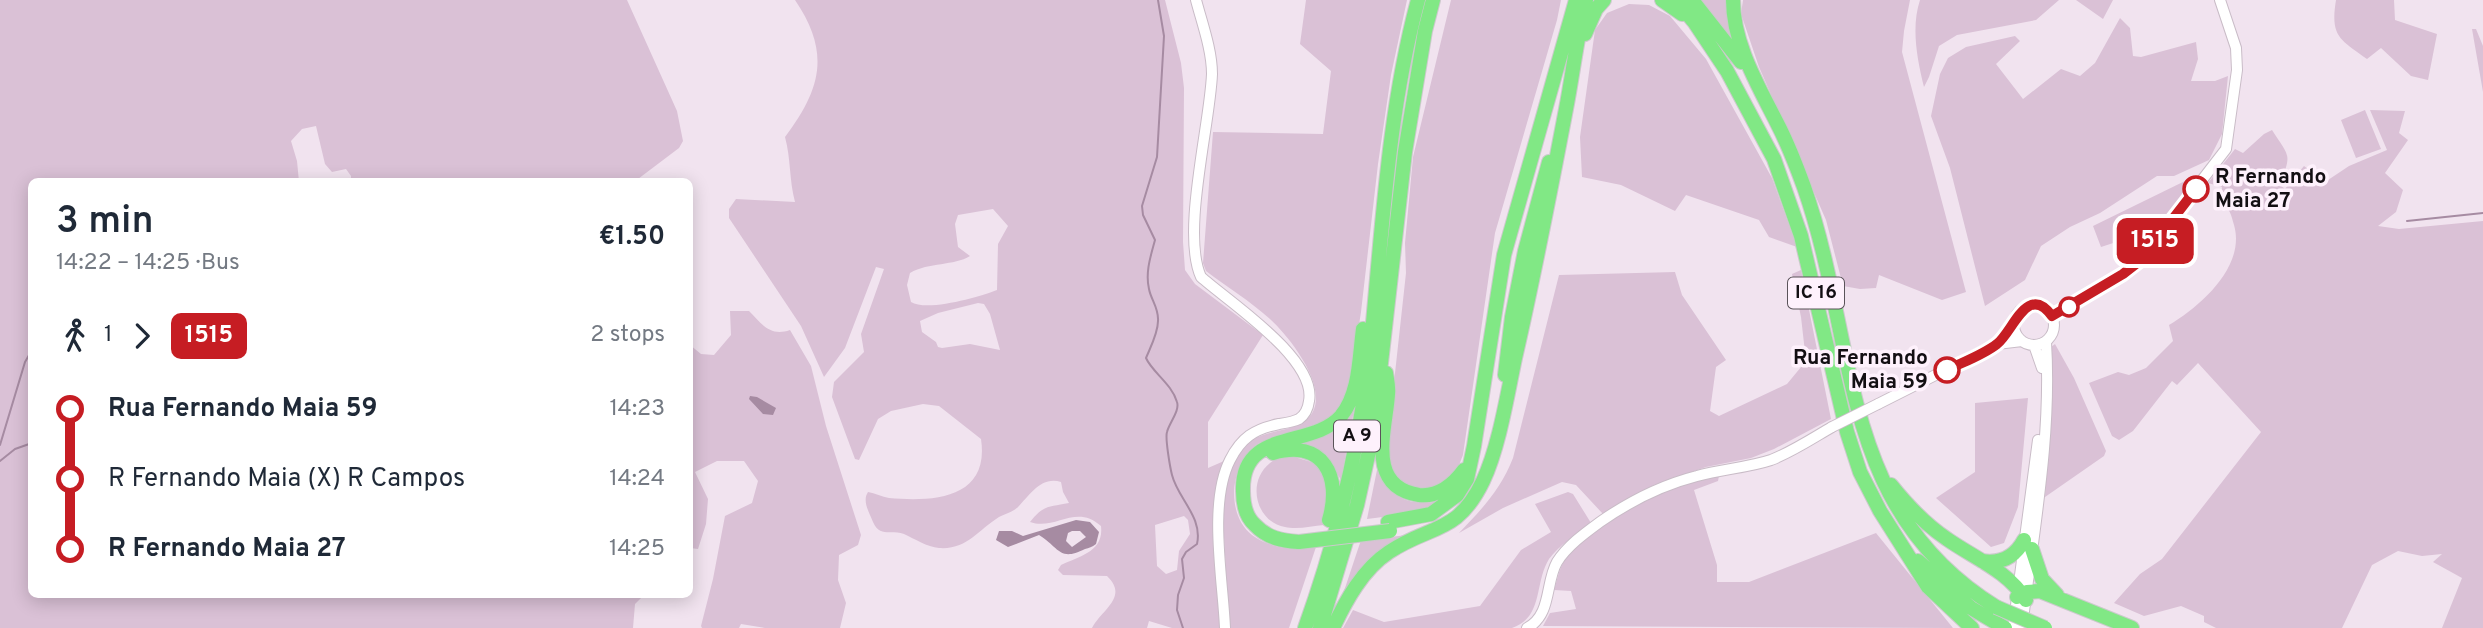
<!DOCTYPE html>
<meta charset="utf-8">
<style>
:root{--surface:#fff;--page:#f2f2f3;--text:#1f2937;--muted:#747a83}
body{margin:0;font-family:Overpass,sans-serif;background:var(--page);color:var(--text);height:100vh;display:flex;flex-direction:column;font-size:26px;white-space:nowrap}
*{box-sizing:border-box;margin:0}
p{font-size:23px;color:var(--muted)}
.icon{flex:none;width:38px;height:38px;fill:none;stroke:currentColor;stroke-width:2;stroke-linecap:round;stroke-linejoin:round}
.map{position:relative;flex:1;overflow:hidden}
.panel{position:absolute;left:28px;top:178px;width:665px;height:420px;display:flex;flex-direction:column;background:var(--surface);border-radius:10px;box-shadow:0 4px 18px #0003}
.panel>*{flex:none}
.badge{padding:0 14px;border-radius:10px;font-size:24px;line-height:46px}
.map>.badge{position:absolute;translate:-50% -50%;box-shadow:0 0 0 4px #fff}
.legs{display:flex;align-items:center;gap:10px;height:77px;padding:0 28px;font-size:23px}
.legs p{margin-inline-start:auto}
.overview{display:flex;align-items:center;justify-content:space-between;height:119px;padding:0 28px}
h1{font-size:38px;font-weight:600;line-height:52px}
ul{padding:0 28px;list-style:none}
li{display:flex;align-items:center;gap:24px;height:70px;font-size:26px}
li i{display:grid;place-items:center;width:10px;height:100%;margin:0 9px;background:currentColor}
li i::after{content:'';width:18px;height:18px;margin:-9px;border:5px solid;border-radius:50%;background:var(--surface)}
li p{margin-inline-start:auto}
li:first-child i{background:linear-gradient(#0000 50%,currentColor 0)}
li:last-child i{background:linear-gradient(currentColor 50%,#0000 0)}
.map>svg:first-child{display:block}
</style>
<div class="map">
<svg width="2483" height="628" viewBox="0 0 2483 628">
<rect width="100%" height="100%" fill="#f1e3ef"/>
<path fill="#dac1d6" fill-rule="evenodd" d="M 0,0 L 627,0 L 677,111 L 683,141 L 679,148 L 634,182 L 351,182 L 351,176 L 346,169 L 332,172 L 325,164 L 316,126 L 302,129 L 291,141 L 297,161 L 299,182 L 32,182 L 32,595 L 644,595 L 635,604 L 633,628 L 0,628 Z
M 795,0 L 1165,0 L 1181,63 L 1184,88 L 1183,242 L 1185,270 L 1195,284 L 1263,335 L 1208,422 L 1208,468 L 1224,461 L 1216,486 L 1222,628 L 1172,628 L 1149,621 L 1147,628 L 1092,628 C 1102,609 1129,597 1107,576 L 1063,575 L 1058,570 L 1061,565 C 1079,556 1104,552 1101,526 C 1076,503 1055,531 1030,522 C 1044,504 1050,507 1069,503 L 1063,492 L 1061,482 C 1041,476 1030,495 1018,507 C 1013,512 1005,514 999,517 C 978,530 967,550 939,548 C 927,547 915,539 904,534 C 890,529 880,538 873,522 C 869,512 862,501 868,492 C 875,493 882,497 889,498 C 933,502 990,499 981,439 L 939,406 L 923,404 L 891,411 L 878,419 L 859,460 L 855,459 L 832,397 L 834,382 L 864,352 L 861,334 L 884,269 L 876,267 L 845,348 L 824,377 L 801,326 L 729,218 L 729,209 L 736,199 L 795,202 C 789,180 791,159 785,137 C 821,89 831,53 795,0 ZM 993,209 L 1008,226 L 998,244 L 997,290 C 979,297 927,312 911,302 L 907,285 L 910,273 C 929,262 954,266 970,256 L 958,247 L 955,224 L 958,215 ZM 978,303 L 984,304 L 990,314 L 1000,350 L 970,344 L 942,348 L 938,347 L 936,342 L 922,332 L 920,321 L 938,313 ZM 1184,516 L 1188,520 L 1190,534 L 1179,551 L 1177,570 L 1166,574 L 1157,566 L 1155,525 Z
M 1306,0 L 1407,0 L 1391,75 L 1378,164 L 1361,312 L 1348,396 L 1336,414 L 1325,421 L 1259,443 C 1231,460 1224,513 1252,535 C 1271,549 1293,550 1316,547 L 1289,628 L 1228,628 C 1227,598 1226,568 1224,537 C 1224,524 1221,508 1223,495 C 1224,482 1232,466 1238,455 C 1251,429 1282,435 1303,422 C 1339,399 1291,338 1270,319 C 1250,301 1227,287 1206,271 L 1203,263 L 1213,132 L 1323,134 L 1331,71 L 1300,44 Z
M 1451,0 L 1561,0 L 1557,20 L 1495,233 L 1463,455 L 1457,470 L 1441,486 L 1415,489 L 1396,478 L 1386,455 L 1406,273 L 1405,243 L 1413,157 Z
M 1701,0 L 1729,0 L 1731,39 Z
M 1743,0 L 1910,0 L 1904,31 L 1902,52 L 1966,292 L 1942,300 L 1879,275 L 1876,288 L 1860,289 L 1843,286 L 1826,220 L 1759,67 L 1741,14 Z
M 1920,0 L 2059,0 L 2036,20 L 1957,35 L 1939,46 L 1929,77 L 1924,87 C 1917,59 1911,27 1920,0 Z
M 2076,0 L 2113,0 L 2103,19 Z
M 2336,0 L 2394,0 L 2395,20 L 2437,34 L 2428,80 L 2411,76 L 2381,48 L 2367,59 C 2340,39 2330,37 2336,0 Z
M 1629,4 L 1649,5 L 1670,16 L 1706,59 L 1772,178 L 1797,247 L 1769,237 L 1759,220 L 1686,195 L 1675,211 L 1621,185 L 1582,177 L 1580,137 L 1595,30 L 1607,13 Z
M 2120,18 L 2130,28 L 2133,56 L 2141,57 L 2196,42 L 2198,59 L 2191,81 L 2215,81 L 2228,76 L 2222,134 L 2209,160 L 2174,176 L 2157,176 L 2100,213 L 2070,227 L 2041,246 L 2025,280 L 1985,306 L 1950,168 L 1931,116 L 1940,74 L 1948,58 L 1966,47 L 2015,36 L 2020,41 L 1996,64 L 2023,99 L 2061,69 L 2080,76 L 2095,63 Z
M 2472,29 L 2476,29 L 2483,46 L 2483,92 Z
M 2365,110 L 2381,149 L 2356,158 L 2341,120 Z
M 2370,110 L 2405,111 L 2399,133 L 2408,140 L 2385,173 L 2403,190 L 2396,212 L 2378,226 L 2399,229 L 2483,221 L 2483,628 L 2442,628 L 2462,578 L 2433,562 L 2442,554 L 2422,556 L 2398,551 L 2372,565 L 2342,628 L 2216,628 L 2204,622 L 2204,616 L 2181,606 L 2144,616 L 2114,603 L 2140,574 L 2162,559 L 2261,432 L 2198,363 L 2177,385 L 2172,381 L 2133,431 L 2119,440 L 2112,436 L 2089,383 L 2118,372 L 2129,375 L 2146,368 L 2173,341 L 2169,325 C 2201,306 2246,266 2234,225 C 2231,214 2230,209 2221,202 L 2222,187 L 2208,183 L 2235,149 L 2243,153 L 2264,134 L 2272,130 C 2291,159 2291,153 2280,185 L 2285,189 L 2304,166 L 2325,182 L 2349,166 L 2387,150 Z
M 2187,180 L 2188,188 L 2150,238 L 2144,233 L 2101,247 L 2093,226 Z
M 1801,270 L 1831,419 L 1774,449 L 1751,458 L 1706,467 L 1654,485 L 1603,514 L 1576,485 L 1562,482 L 1503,508 L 1459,533 C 1482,509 1501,489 1513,458 L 1559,275 L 1675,272 L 1682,295 L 1726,360 L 1716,367 L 1710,411 L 1719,416 L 1787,384 L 1806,361 L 1801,317 L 1792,274 Z
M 730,311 L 749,311 C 762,324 770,337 790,330 L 811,366 L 826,426 L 861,535 L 858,545 L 839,555 L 838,580 L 846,603 L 840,628 L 765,628 L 741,624 L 739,628 L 702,628 L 701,626 L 713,579 L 725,516 L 752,503 L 758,481 L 744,461 L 717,461 L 695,472 L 708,499 L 706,524 L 698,549 L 690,548 L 690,345 L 701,354 L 714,355 L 731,335 Z
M 2055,344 L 2074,378 L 2106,451 L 2104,456 L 2045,497 L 2051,347 Z
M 2028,398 L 2018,507 L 2004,543 L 1991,547 L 1936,498 L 1975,472 L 1975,403 Z
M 1354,410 L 1341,480 L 1334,469 L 1300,445 L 1300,442 C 1324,437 1338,430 1354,410 Z
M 1291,456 L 1315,463 L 1322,470 L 1331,503 L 1324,525 C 1312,526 1297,530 1285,527 C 1256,522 1246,482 1270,463 C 1276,458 1284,457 1291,456 Z
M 1378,465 C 1388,497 1407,507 1439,501 L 1422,512 L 1367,519 Z
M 1719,476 L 1718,481 L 1694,490 L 1717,565 L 1717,582 L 1749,582 L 1876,533 L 1953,628 L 1543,626 L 1550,613 L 1576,609 L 1571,591 L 1554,590 C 1557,581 1559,568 1565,560 C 1594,517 1670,485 1719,476 Z
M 1568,492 L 1573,494 L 1591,523 C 1578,534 1559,545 1549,559 C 1534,583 1544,617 1512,628 L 1343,628 L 1353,610 L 1384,622 L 1480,606 L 1521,550 L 1551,532 L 1535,504 Z
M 1408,535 L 1342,597 L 1361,540 Z"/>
<path fill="#a68ba2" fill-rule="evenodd" d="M 750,396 L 757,397 L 776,408 L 773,415 L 763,414 L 749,399 Z
M 1076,520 L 1090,522 L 1099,532 L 1096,544 C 1092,547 1089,548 1085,549 C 1059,562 1060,548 1039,535 L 1008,547 L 996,540 L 999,531 L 1012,531 L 1023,536 ZM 1072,531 L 1080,531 L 1086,537 L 1072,547 L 1066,541 L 1068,533 Z"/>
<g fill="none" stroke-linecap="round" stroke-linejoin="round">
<path stroke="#a68ba2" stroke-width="2" d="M 1158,0 L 1164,36 L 1157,157 L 1142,206 L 1143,215 L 1155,240 C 1151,255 1145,272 1149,289 C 1151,300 1159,308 1158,321 C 1158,333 1151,346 1146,358 C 1152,372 1172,384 1177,402 C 1180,411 1169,423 1167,432 C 1165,438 1170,467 1172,475 C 1178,499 1203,517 1197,544 L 1186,552 L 1182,559 L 1184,578 L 1178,595 L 1177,610 L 1183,628
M 43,179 L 45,182
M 2407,221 L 2483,213
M 0,445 L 25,362 L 32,350
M 0,461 L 15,449 L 32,443"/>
<defs>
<path id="secondary" d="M 1196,0 C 1202,23 1212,50 1212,74 C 1210,125 1181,233 1201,277 C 1229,302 1317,359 1309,401 C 1308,409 1305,415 1299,419 C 1293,422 1285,423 1279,424 C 1254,429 1241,438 1230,460 C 1208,503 1223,580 1225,628
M2014 325a20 20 0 1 1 40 0a20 20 0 1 1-40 0Z
M 2052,316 L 2123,274 L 2141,259 L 2226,149 L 2237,70 L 2236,48 L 2220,0
M 2034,345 L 2042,368
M 1878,404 L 1997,344 L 2022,341
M 1527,628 C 1552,615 1545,583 1557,562 C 1567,546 1585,533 1600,522 C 1630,501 1662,485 1697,476 C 1721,469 1747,468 1771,460 C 1792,452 1813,438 1832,427
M 2013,628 L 2038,440
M 2022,628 C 2033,533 2052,438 2046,342"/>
<path id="highway" d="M 1662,0 L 1682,14
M 1676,0 L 1695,23 L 1727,71 L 1774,159 L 1801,236 L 1847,432 L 1860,472 L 1880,511 L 1928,587 L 1972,628
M 1692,0 L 1741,62
M 1733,0 C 1733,44 1758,85 1777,123 C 1788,144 1796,165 1804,187 C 1859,344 1836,508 1996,607
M 1585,34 L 1596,9 L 1604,0
M 1386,373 C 1387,380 1389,387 1388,394 C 1386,429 1365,487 1419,495 C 1439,497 1453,485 1464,470
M 1505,375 L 1512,317 L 1525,251 L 1549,162
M 1273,453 C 1323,439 1342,476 1329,520
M 1891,485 C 1907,505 1926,525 1947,539 C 1974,558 2008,571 2026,600
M 1388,522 L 1431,514 L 1457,495 L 1467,479 L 1474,446 L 1504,255 L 1576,0
M 1299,542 C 1282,541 1267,538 1255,525 C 1246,517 1243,503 1243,491 C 1241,428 1312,449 1341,416 C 1360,393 1359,357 1363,329
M 2032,549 L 2042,579 L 2057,595
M 1918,561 L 1971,608 L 2005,628
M 1982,561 C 2001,564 2015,557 2024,540
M 2017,597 L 2027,592 L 2040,591 L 2132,628
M 1305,628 C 1337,539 1359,448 1370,354 C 1382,236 1387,115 1418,0
M 1320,628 L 1357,505 L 1373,433 L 1405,152 L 1425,31 L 1433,0
M 1333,628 C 1346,600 1363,569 1389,552 C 1431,524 1457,535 1483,481 C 1499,447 1507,396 1515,358 C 1534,276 1550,193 1566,109 C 1573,73 1577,36 1586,0"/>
</defs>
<use href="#secondary" stroke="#c9bcc7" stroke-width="12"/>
<use href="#highway" stroke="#cbcacb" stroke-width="16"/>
<use href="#secondary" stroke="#fff" stroke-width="10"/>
<use href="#highway" stroke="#81e885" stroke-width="14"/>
<defs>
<path id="secondary-bridge" d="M 1832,427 L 1878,404"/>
<path id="highway-bridge" d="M 1299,542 L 1390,531
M 1996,607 L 2045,628"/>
</defs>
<use href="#secondary-bridge" stroke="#c9bcc7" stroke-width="12" stroke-linecap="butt"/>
<use href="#highway-bridge" stroke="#cbcacb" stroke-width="16" stroke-linecap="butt"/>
<use href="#secondary-bridge" stroke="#fff" stroke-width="10"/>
<use href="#highway-bridge" stroke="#81e885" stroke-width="14"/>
</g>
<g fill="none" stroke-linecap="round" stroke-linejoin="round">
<defs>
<path id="line-1" d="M 1947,370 C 1963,362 1983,355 1997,344 C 2013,332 2027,282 2052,316 L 2123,274 L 2141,260 L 2196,189"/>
</defs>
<use href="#line-1" stroke="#fff" stroke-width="16"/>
<use href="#line-1" stroke="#c61d23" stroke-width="10"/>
</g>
<g fill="#fff" stroke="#c61d23" stroke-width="3.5">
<circle cx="2196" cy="189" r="12"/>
<circle cx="2069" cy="307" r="9"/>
<circle cx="1947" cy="370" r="12"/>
</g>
<g text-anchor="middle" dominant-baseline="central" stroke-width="7" stroke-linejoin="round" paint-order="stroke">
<g fill="#fef1fc" stroke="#5a5359" stroke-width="2">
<rect x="1788" y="277.5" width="56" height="31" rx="5"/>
<rect x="1334" y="420.5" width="46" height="31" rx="5"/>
</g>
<g font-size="19" font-weight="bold" fill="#130f13">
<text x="1816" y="293">IC 16</text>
<text x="1357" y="436">A 9</text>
</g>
<g font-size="21" font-weight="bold" fill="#130f13" stroke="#fef1fc" text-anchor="start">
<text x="2215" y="177">R Fernando<tspan x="2215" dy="24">Maia 27</tspan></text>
<text x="1928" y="358" text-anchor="end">Rua Fernando<tspan x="1928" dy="24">Maia 59</tspan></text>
</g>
</g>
</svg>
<b class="badge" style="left:2155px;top:241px;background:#c61d23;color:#fff">1515</b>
<section class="panel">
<div class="overview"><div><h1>3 min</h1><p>14:22 – 14:25 · Bus</p></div><b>€1.50</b></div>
<div class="legs"><svg class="icon" aria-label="walk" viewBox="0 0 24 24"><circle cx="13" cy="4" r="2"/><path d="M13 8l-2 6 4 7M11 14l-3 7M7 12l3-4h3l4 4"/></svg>1<svg class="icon" aria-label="forward" viewBox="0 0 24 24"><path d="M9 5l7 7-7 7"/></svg><b class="badge" style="background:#c61d23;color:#fff">1515</b><p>2 stops</p></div>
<ul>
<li><i style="color:#c61d23"></i><b>Rua Fernando Maia 59</b><p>14:23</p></li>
<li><i style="color:#c61d23"></i><span>R Fernando Maia (X) R Campos</span><p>14:24</p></li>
<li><i style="color:#c61d23"></i><b>R Fernando Maia 27</b><p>14:25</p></li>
</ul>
</section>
</div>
